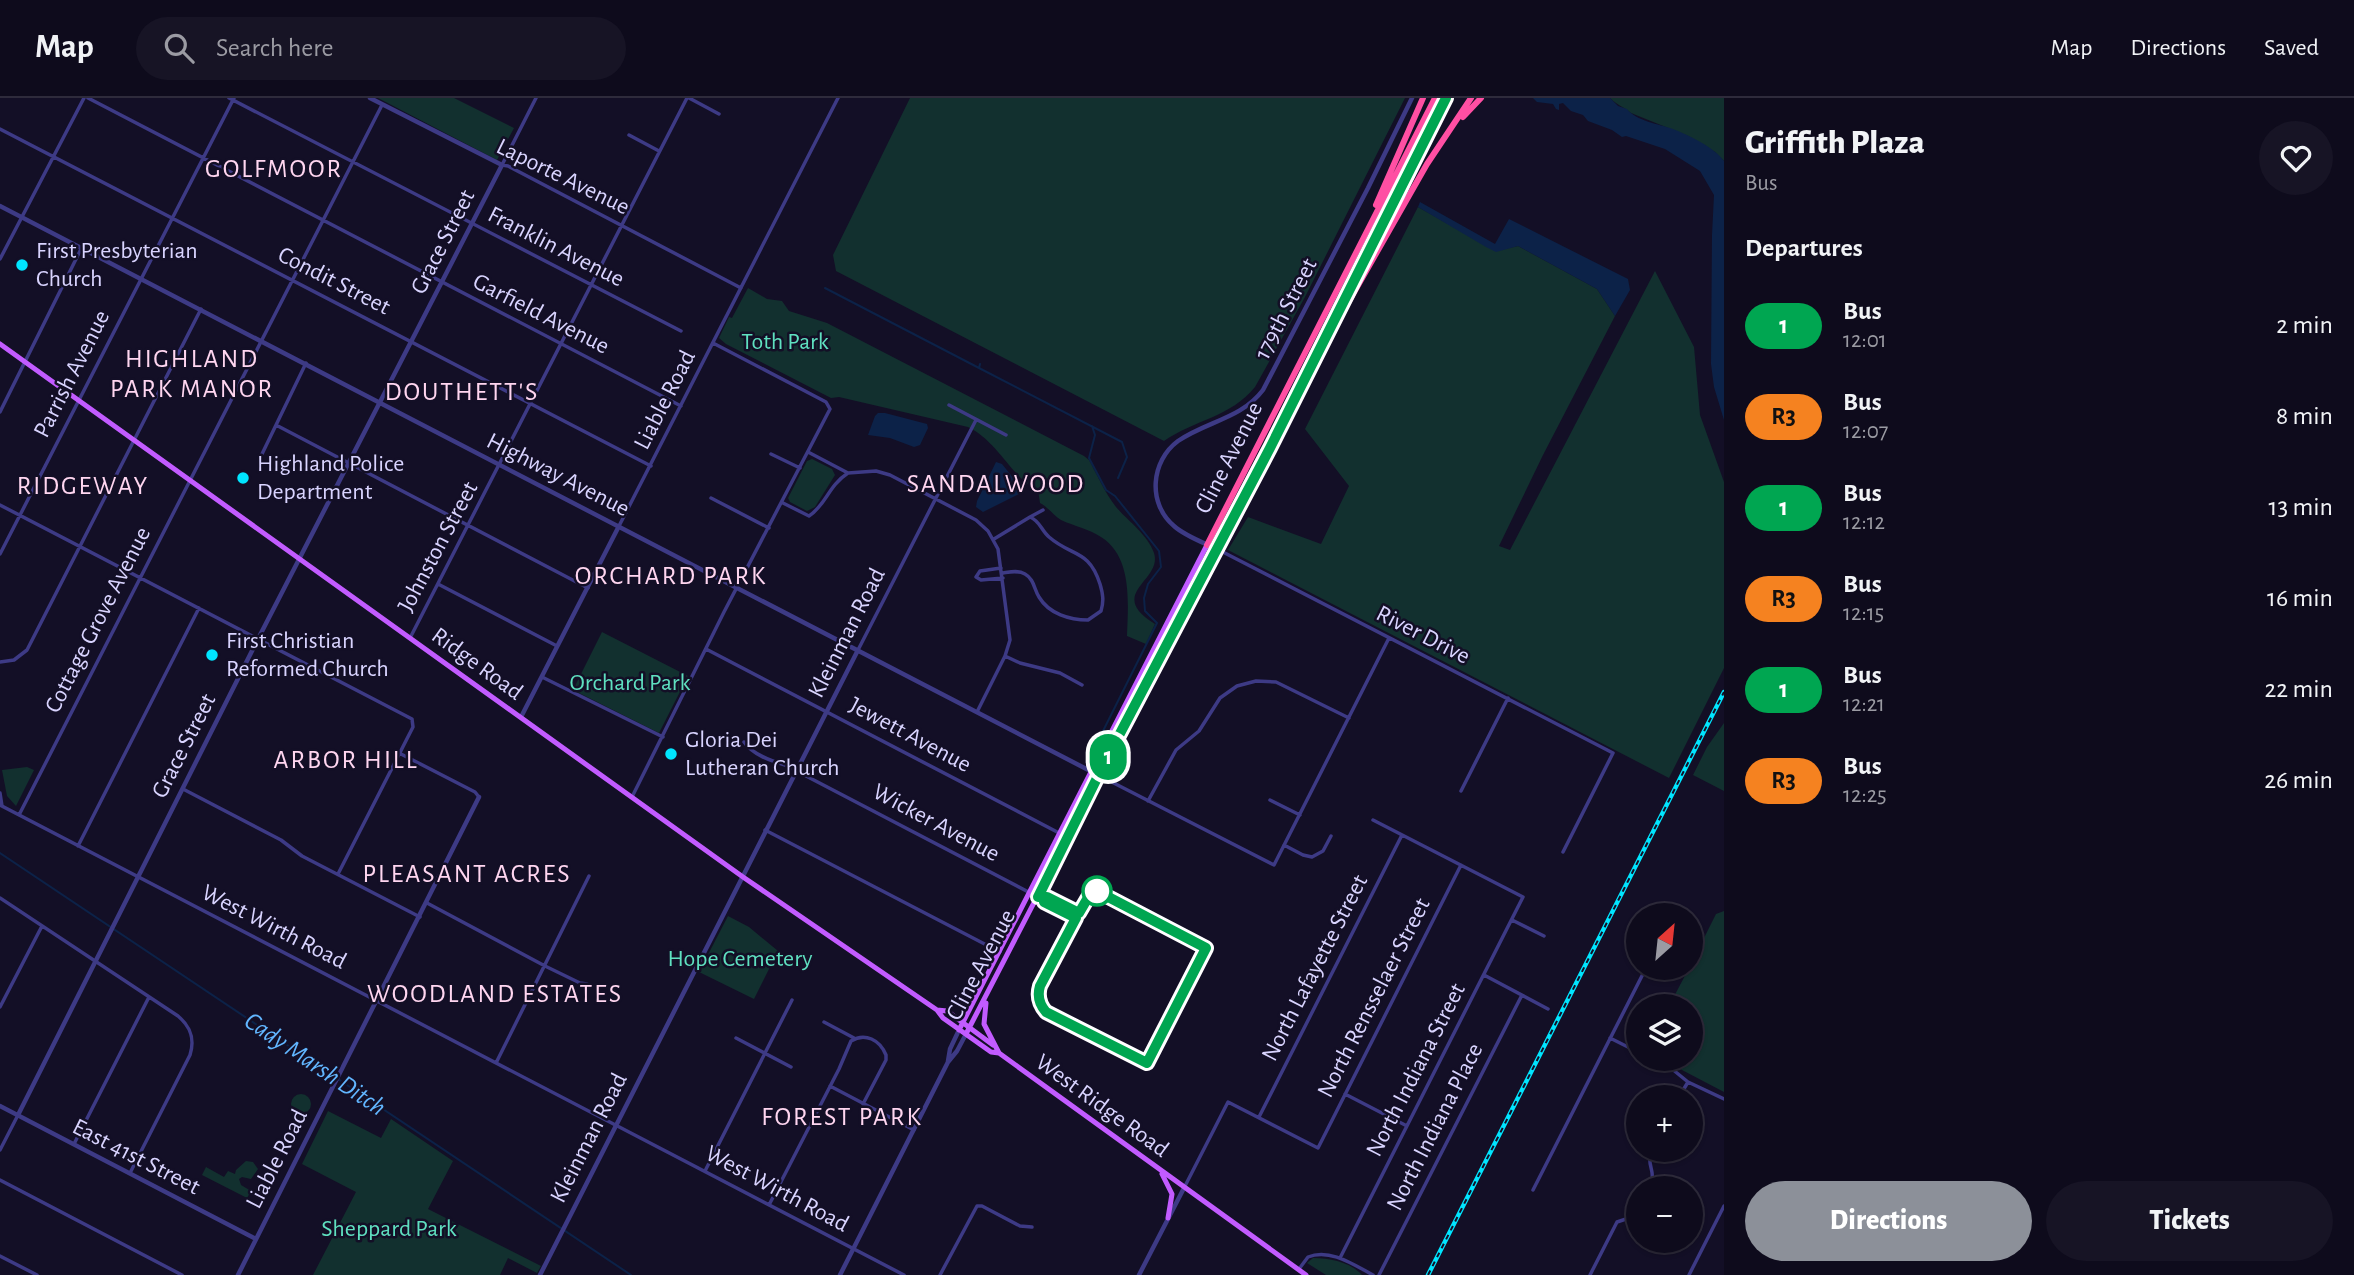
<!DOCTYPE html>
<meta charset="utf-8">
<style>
:root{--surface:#0e0b1c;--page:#171425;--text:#f1f3f6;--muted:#9b9ba3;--line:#2e2b3b;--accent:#8c9099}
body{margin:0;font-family:"Alegreya Sans",sans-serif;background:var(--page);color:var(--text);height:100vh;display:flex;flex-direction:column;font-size:26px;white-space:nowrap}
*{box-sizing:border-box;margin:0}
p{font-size:23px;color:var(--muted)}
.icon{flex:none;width:38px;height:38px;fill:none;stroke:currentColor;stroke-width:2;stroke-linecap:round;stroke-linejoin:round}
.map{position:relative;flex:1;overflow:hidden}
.drawer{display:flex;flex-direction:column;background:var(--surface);width:630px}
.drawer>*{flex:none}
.badge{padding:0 14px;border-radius:23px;font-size:24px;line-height:46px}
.needle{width:46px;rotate:27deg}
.controls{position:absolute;left:1626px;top:805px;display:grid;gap:14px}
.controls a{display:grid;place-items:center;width:77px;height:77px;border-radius:50%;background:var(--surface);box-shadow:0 2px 5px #0004,0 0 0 2px var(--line);font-size:35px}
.map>.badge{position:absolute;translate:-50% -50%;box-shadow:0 0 0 4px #fff}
h2{padding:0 21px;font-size:26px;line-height:63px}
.round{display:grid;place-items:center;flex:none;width:74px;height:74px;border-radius:37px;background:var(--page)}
.headline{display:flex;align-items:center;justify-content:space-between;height:119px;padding:0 21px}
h1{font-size:33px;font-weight:800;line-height:52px}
.action{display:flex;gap:14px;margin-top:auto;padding:14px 21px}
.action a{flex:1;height:80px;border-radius:42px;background:var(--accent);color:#fff;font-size:28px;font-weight:800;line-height:80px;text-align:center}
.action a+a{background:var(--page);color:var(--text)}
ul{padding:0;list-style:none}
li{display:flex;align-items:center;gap:21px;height:91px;padding:0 21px}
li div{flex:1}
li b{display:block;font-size:26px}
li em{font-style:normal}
li .badge{min-width:77px;font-weight:700;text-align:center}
header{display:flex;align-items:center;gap:42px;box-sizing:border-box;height:98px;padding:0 35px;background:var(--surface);border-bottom:2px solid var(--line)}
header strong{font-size:33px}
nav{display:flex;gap:38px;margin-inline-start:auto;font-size:24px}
.search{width:490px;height:63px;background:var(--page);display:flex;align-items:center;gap:18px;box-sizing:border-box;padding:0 24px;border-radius:38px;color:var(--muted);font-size:26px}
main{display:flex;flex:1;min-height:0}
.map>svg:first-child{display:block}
</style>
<header>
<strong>Map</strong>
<div class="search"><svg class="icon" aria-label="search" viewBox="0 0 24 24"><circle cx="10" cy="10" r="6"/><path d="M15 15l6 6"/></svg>Search here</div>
<nav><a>Map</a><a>Directions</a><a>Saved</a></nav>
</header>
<main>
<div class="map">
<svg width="1724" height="1177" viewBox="0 0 1724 1177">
<rect width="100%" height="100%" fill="#130f26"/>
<path fill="#12302f" d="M 378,0 L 454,0 L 514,30 L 497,62 Z
M 910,0 L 1405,0 L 1305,199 L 1255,289 C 1231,319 1194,322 1164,343 L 836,173 L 833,157 Z
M 1610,0 L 1724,0 L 1724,63 L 1715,54 L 1688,38 L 1631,15 C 1624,9 1617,7 1610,0 Z
M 1418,109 L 1496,153 L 1518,148 L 1597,191 L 1615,218 L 1543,357 L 1499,448 L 1510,452 L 1655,173 L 1694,249 L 1700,317 L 1724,384 L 1724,570 L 1669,680 L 1228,452 L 1248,419 L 1321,446 L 1349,388 L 1305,331 Z
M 748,190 L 767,201 L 782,203 L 789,213 L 827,225 L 1084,358 L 1089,362 C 1098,378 1105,395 1116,409 C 1128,423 1148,437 1154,455 C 1163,483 1105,495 1155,526 L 1146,546 L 1127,538 C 1128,506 1133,459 1101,439 C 1089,431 1074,428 1061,422 C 1053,417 1049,410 1040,405 L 1038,392 C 1014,383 998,343 968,329 L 839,299 L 831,300 L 726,246 L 719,240 L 729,219 L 732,220 Z
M 812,361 L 832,371 L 835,377 L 815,409 L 807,413 L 790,404 L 788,400 L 807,363 Z
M 602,534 L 688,578 L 659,635 L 573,592 Z
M 1724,625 L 1724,693 L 1693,677 L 1707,649 Z
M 27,669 L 34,672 L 16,708 L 7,698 L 2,672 Z
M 1724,813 L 1724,994 L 1661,961 L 1690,961 L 1690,908 L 1669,908 L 1689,870 L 1690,870 L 1691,866 L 1716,816 Z
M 728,818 L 749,829 L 778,853 L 754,901 L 699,874 Z
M291 1006a10 10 0 1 1 20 0a10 10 0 1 1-20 0Z
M 328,1013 L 381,1040 L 391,1021 L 453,1063 L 428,1111 L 541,1168 L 537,1175 L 508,1160 L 500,1177 L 313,1177 L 356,1094 L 302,1066 Z
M 246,1063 L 253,1064 L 258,1071 L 251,1081 L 242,1079 L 239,1081 L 241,1087 L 251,1093 L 247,1100 L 202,1077 L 206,1069 L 224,1079 L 228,1073 L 235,1076 L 236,1072 Z
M 1313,1160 C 1330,1160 1350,1164 1362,1177 L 1326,1177 L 1307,1165 Z"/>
<path fill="#0c2248" d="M 1533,0 L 1610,0 L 1618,8 L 1627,11 C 1636,23 1659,26 1673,31 C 1688,37 1714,49 1724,63 L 1724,322 L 1714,289 L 1711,266 L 1712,137 L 1714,97 L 1700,73 L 1665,51 L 1626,38 L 1622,39 L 1612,32 L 1588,23 L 1583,17 L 1571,13 L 1563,5 L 1559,6 L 1559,12 L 1556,11 L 1553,6 L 1537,4 Z
M 1420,104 L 1495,146 L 1509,121 L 1628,181 L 1630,192 L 1615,218 L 1597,191 L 1518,148 L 1496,154 L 1486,149 L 1418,109 Z
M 878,315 L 885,315 L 927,326 L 928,330 L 920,347 L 914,349 L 890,340 L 868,337 L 875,318 Z
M 996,364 L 1002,366 L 1022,391 L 1021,395 L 983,414 L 976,409 L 977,403 Z"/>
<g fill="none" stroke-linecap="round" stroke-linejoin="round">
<path stroke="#0c2248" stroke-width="2" d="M 825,190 L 979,270
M 980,266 L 979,270 L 1122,344 L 1127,359 L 1118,380
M 1092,328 L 1095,337 L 1089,360 L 1106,392 L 1115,398 L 1159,453 L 1161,469 L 1148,486 L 1144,500 L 1145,513 L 1157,525 L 1102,635
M 0,755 L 631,1177"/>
<path stroke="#3d3a85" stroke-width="3.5" d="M 88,0 L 681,308
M 229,0 L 681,233
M 536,0 L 502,67 L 508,68 L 741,190
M 689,0 L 719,16
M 0,31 L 651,368
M 629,37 L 659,53
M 0,161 L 84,0
M 949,307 L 1006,337
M 0,314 L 82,149
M 276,327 L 588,490
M 808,354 L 848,375 L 876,373 L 890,377 L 976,422 L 988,433 L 998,451 L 1010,542 L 1005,558 L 977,614
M 262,356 L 306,265
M 771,356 L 800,370
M 711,400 L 769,430
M 783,405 L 809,418 C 826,407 828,388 848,375
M 0,407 L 412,621 L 413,629 L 338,776
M 1030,419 L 1043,412
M 619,428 L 838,0
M 994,441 L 1030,419 C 1040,423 1041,432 1049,439 C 1072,459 1089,451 1100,486 C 1103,496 1104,503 1101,513 L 1088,522 C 1070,522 1049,516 1039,499 C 1034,491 1034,481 1025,476 C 1018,472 1010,474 1003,475
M 1217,451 L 1613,655 L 1563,754
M 0,456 L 234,0
M 1001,470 L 980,473 L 976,479 L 981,482 L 1003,480
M 438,486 L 557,548
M 410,540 L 687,0
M 706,551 L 1061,736
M 858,552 L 976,322
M 1005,558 L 1020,565 L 1060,575 L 1082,587
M 0,564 L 14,562 L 27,552 L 201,211
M 542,579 L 663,639
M 744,644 C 753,657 771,663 785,667 L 1038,799
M 399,655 L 475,694 L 479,699
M 1100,678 L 1274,767 L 1389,540
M 183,691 L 281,742 L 302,758 L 420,819
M 1461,693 L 1508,600
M 0,695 L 2,708
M 632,699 L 724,514 L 830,311 L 826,304 L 713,245
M 1270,702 L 1300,717
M 1148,703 L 1176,652 L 1199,633 L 1220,600 L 1237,588 L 1256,583 L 1276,584 L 1349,620
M 0,707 L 904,1177
M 19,717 L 382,7
M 765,732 L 1000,854
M 1284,747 L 1303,757 L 1312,759 L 1323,753 L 1331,738
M 78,748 L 199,510
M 0,800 L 178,918 C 191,929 195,941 190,957 L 130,1075
M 427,805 L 545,868 L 580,885 L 587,886
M 1673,817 L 1675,812
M 1512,822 L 1544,838
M 1484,877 L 1548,911
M 0,909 L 42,828
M 824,924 L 854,940
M 736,940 L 791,969
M 1610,940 L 1638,954
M 1651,961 L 1672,971 L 1688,984 L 1724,1001
M 496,965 L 589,778
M 830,988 L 914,1032
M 1345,996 L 1407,1028
M 1679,999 L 1688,984
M 1259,1019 L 1402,737
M 74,1046 L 149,899
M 0,1052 L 18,1017
M 705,1073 L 792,902
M 0,1082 L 182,1177
M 1185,1088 L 1228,1004 L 1318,1050 L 1461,767
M 1649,1090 C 1658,1072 1645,1069 1652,1052
M 1533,1092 L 1646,870
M 769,1107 L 839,971 L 851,943 C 865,934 880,942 886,957 L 886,962 L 863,1006
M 0,1158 L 37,1177
M 1340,1160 L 1523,799 L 1373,722
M 1299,1171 L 1308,1159 C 1330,1150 1354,1167 1373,1177
M 940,1177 L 977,1108 L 982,1108 L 1020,1128 L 1032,1129
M 1379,1177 L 1522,897
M 1590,1177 L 1617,1124 L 1632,1119 L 1638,1111
M 1689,1177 L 1724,1108"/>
<path stroke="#3d3a85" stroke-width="4.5" d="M 0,108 L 1098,677
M 1217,451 C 1202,444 1185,438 1174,428 C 1147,405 1151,363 1178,343 C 1207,323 1241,321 1263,292 L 1368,90 L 1412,0
M 521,619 L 619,428
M 948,963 L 950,951 L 959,932
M 0,1008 L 256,1141
M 18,1017 L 258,541 L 502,67 L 370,0
M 238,1177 L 479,699
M 540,1177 L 858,552
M 840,1177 L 948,964 L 957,953 L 966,936
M 1139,1177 L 1184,1090"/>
<path stroke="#c25bff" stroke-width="5" d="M 0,246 L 743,779 L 937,912 L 943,920 L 991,954 L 999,955
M 986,905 L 984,926 L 999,955 L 1306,1177
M 937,912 L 947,913 L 993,947
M 959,932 L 1207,447
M 966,936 L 1217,451
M 1162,1076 L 1172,1096 L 1168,1120"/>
<path stroke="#ff4fa3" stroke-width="6" d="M 1463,19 L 1481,0
M 1376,107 L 1423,0
M 1324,247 L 1427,66 L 1471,0
M 1207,447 L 1435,0
M 1217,451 L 1446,0"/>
<defs>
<path id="rail" d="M 1428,1177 L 1724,594"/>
</defs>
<use href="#rail" stroke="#00e5ff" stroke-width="4.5"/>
<use href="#rail" stroke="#130f26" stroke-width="2" stroke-dasharray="5" stroke-linecap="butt"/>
</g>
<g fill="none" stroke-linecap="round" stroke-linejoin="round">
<defs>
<path id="line" d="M 1044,804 L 1076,820 L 1040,888 C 1037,898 1039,906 1046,914 L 1147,965 L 1206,850 L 1093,791 L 1079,815 L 1047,799 L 1038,799 L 1105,664 L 1270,350 L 1446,0"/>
</defs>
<use href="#line" stroke="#fff" stroke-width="16"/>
<use href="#line" stroke="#00a651" stroke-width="10"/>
</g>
<g fill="#00e5ff" stroke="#130f26" stroke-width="2.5">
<circle cx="22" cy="167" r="7"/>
<circle cx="243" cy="380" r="7"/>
<circle cx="212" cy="557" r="7"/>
<circle cx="671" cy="656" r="7"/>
</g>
<circle fill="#fff" stroke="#00a651" stroke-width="3.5" cx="1097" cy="793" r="14"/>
<g text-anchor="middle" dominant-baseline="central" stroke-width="5" stroke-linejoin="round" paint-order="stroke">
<g font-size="24" fill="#d9d4ff" stroke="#130f26">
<text transform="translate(563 79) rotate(26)">Laporte Avenue</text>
<text transform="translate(443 144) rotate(-63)">Grace Street</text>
<text transform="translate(556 149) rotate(27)">Franklin Avenue</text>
<text transform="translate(334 183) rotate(27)">Condit Street</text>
<text transform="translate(1286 211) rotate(-63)">179th Street</text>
<text transform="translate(541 216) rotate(27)">Garfield Avenue</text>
<text transform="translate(72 276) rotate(-63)">Parrish Avenue</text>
<text transform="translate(665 302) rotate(-63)">Liable Road</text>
<text transform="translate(1229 360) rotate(-63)">Cline Avenue</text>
<text transform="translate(558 377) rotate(27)">Highway Avenue</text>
<text transform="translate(438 449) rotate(-62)">Johnston Street</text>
<text transform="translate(98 522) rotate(-63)">Cottage Grove Avenue</text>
<text transform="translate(847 535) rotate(-63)">Kleinman Road</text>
<text transform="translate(1423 537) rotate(27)">River Drive</text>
<text transform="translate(477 566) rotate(36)">Ridge Road</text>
<text transform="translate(910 637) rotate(28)">Jewett Avenue</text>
<text transform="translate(184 648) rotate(-63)">Grace Street</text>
<text transform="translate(936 725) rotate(28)">Wicker Avenue</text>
<text transform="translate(274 829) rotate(27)">West Wirth Road</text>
<text transform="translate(981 867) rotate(-62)">Cline Avenue</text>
<text transform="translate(1315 870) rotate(-63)">North Lafayette Street</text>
<text transform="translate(1374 900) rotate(-63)">North Rensselaer Street</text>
<text transform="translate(1416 972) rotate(-63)">North Indiana Street</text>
<text transform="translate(1102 1008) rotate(36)">West Ridge Road</text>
<text transform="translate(1435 1029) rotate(-63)">North Indiana Place</text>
<text transform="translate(589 1040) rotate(-63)">Kleinman Road</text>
<text transform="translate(136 1059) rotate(27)">East 41st Street</text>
<text transform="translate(277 1061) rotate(-63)">Liable Road</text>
<text transform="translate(777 1091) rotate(28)">West Wirth Road</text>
</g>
<g font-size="24" fill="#d9d4ff" stroke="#130f26" text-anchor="start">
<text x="36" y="153">First Presbyterian<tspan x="36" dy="28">Church</tspan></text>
<text x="257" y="366">Highland Police<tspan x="257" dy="28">Department</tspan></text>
<text x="226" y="543">First Christian<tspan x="226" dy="28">Reformed Church</tspan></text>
<text x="685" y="642">Gloria Dei<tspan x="685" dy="28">Lutheran Church</tspan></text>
</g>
<g font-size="24" fill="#5fe0c0" stroke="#130f26">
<text x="785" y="244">Toth Park</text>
<text x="630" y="585">Orchard Park</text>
<text x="740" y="861">Hope Cemetery</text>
<text x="389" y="1131">Sheppard Park</text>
</g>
<g font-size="26" letter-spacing="2" fill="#ffd6f0" stroke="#130f26">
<text x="274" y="71">GOLFMOOR</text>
<text x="192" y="261">HIGHLAND<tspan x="192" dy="30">PARK MANOR</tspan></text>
<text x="462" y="294">DOUTHETT'S</text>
<text x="996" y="386">SANDALWOOD</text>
<text x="83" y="388">RIDGEWAY</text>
<text x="671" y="478">ORCHARD PARK</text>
<text x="346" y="662">ARBOR HILL</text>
<text x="467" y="776">PLEASANT ACRES</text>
<text x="495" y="896">WOODLAND ESTATES</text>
<text x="842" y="1019">FOREST PARK</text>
</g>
<g font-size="26" font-style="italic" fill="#62b6ff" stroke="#130f26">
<text transform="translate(315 966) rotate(34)">Cady Marsh Ditch</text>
</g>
</g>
</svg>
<div class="controls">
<a><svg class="needle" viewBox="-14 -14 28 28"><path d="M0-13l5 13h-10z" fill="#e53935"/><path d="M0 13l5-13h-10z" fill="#9b9ba3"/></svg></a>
<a><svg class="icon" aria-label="layers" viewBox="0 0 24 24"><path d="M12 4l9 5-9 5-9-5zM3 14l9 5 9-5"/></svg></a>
<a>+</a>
<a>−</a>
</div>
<b class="badge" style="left:1108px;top:659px;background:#00a651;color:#fff">1</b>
</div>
<section class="drawer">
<div class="headline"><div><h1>Griffith Plaza</h1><p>Bus</p></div><a class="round"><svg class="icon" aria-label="heart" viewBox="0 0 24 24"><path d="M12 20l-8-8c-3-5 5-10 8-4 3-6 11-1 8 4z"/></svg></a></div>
<h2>Departures</h2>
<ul>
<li><span class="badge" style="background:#00a651;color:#fff">1</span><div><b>Bus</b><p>12:01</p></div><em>2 min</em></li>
<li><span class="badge" style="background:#f58220;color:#111">R3</span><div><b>Bus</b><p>12:07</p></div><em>8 min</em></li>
<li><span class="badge" style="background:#00a651;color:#fff">1</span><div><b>Bus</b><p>12:12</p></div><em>13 min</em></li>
<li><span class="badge" style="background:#f58220;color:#111">R3</span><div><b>Bus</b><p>12:15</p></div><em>16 min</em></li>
<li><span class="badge" style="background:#00a651;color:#fff">1</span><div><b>Bus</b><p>12:21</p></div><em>22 min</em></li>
<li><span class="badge" style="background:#f58220;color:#111">R3</span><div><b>Bus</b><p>12:25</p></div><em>26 min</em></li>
</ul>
<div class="action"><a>Directions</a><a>Tickets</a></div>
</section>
</main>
